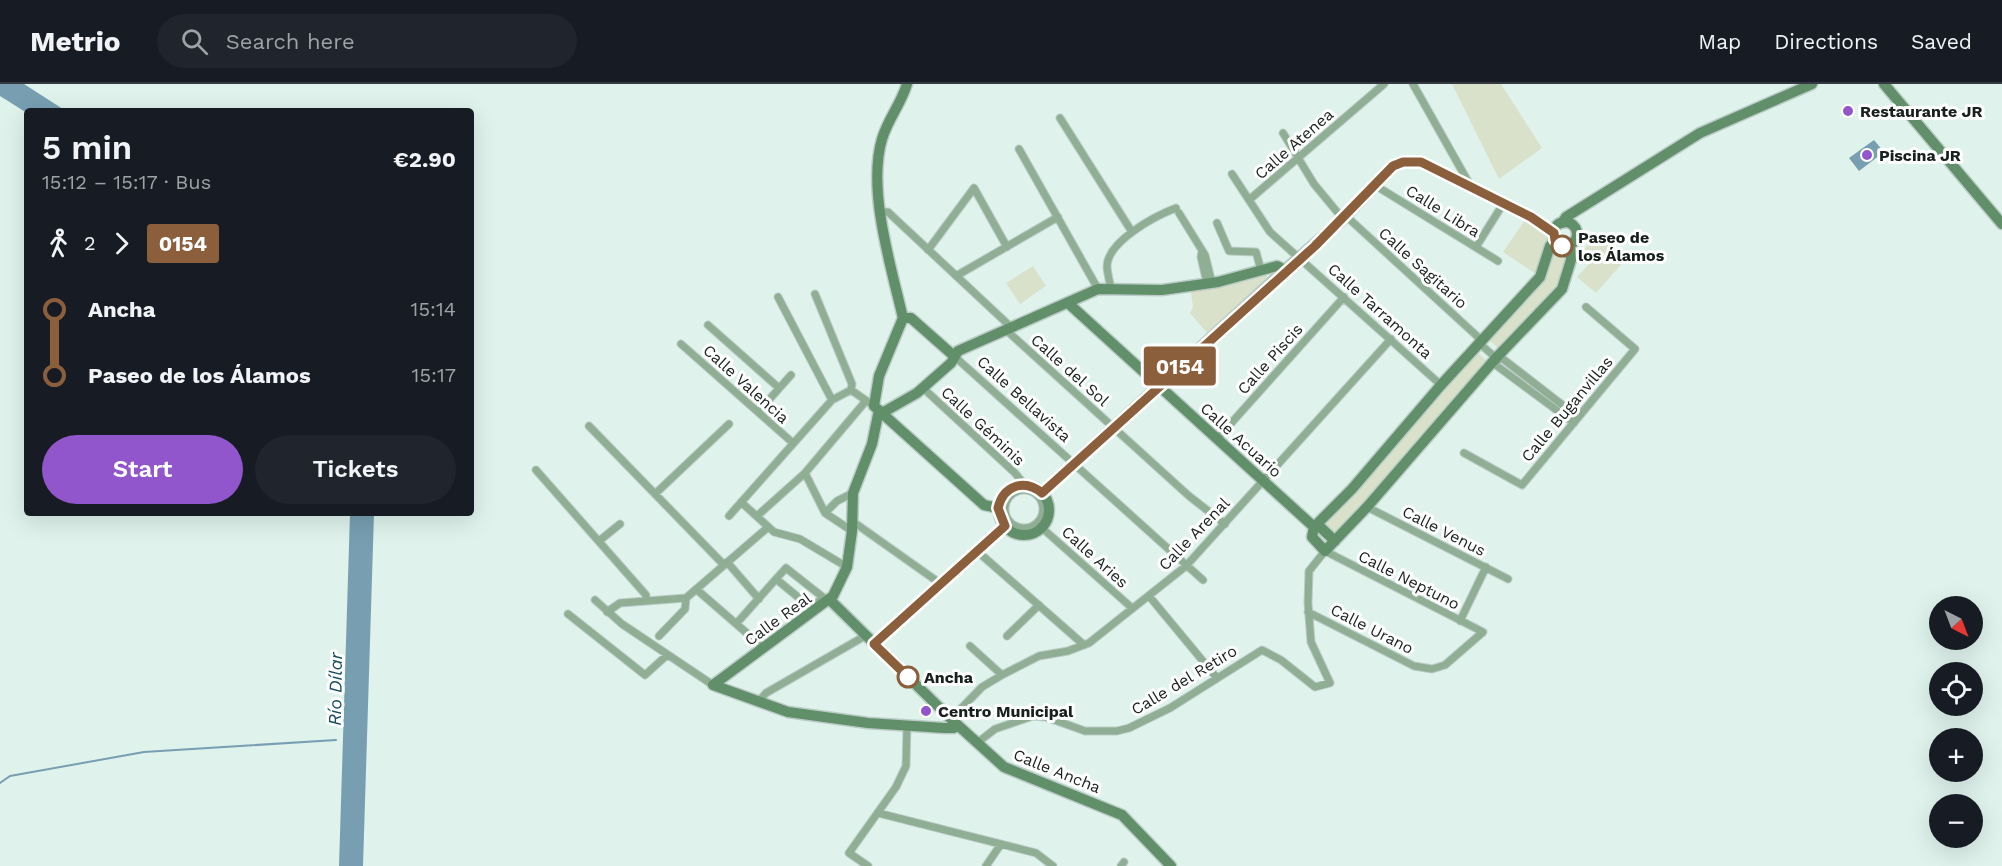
<!DOCTYPE html>
<meta charset="utf-8">
<style>
:root{--surface:#171b24;--page:#20242c;--text:#f1f3f6;--muted:#9ea1a6;--line:#363941;--accent:#9256cc}
body{margin:0;font-family:"Work Sans",sans-serif;background:var(--page);color:var(--text);height:100vh;display:flex;flex-direction:column;font-size:22px;white-space:nowrap}
*{box-sizing:border-box;margin:0}
p{font-size:20px;color:var(--muted)}
.icon{flex:none;width:33px;height:33px;fill:none;stroke:currentColor;stroke-width:2;stroke-linecap:round;stroke-linejoin:round}
.map{position:relative;flex:1;overflow:hidden}
.panel{position:absolute;left:24px;top:24px;width:450px;height:408px;display:flex;flex-direction:column;background:var(--surface);border-radius:6px;box-shadow:0 6px 24px #0002}
.panel>*{flex:none}
.badge{padding:0 12px;border-radius:4px;font-size:21px;line-height:39px}
.needle{width:39px;rotate:138deg}
.tools{position:absolute;left:1929px;top:512px;display:grid;gap:12px}
.tools a{display:grid;place-items:center;width:54px;height:54px;border-radius:50%;background:var(--surface);box-shadow:0 6px 24px #0002;font-size:30px}
.map>.badge{position:absolute;translate:-50% -50%;box-shadow:0 0 0 3px #fff}
.legs{display:flex;align-items:center;gap:9px;height:66px;padding:0 18px;font-size:20px}
.legs p{margin-inline-start:auto}
.headline{display:flex;align-items:center;justify-content:space-between;height:102px;padding:0 18px}
h1{font-size:33px;font-weight:600;line-height:45px}
.action{display:flex;gap:12px;margin-top:auto;padding:12px 18px}
.action a{flex:1;height:69px;border-radius:36px;background:var(--accent);color:#fff;font-size:24px;font-weight:600;line-height:69px;text-align:center}
.action a+a{background:var(--page);color:var(--text)}
ul{padding:0 18px;list-style:none}
li{display:flex;align-items:center;gap:21px;height:66px;font-size:22px}
li i{display:grid;place-items:center;width:9px;height:100%;margin:0 8px;background:currentColor}
li i::after{content:'';width:15px;height:15px;margin:-8px;border:4px solid;border-radius:50%;background:var(--surface)}
li p{margin-inline-start:auto}
li:first-child i{background:linear-gradient(#0000 50%,currentColor 0)}
li:last-child i{background:linear-gradient(currentColor 50%,#0000 0)}
header{display:flex;align-items:center;gap:36px;box-sizing:border-box;height:84px;padding:0 30px;background:var(--surface);border-bottom:2px solid var(--line)}
header strong{font-size:28px}
nav{display:flex;gap:33px;margin-inline-start:auto;font-size:21px}
.search{width:420px;height:54px;background:var(--page);display:flex;align-items:center;gap:15px;box-sizing:border-box;padding:0 21px;border-radius:33px;color:var(--muted);font-size:22px}
.map>svg:first-child{display:block}
</style>
<header>
<strong>Metrio</strong>
<div class="search"><svg class="icon" aria-label="search" viewBox="0 0 24 24"><circle cx="10" cy="10" r="6"/><path d="M15 15l6 6"/></svg>Search here</div>
<nav><a>Map</a><a>Directions</a><a>Saved</a></nav>
</header>
<div class="map">
<svg width="2002" height="782" viewBox="0 0 2002 782">
<rect width="100%" height="100%" fill="#dff2ec"/>
<path fill="#d9e1ca" d="M 1452,0 L 1501,0 L 1542,64 L 1499,95 Z
M 1525,136 L 1548,152 L 1536,190 L 1503,168 Z
M 1597,151 L 1626,175 L 1596,209 L 1577,193 L 1590,179 L 1580,170 Z
M 1557,164 L 1567,166 C 1574,205 1524,240 1499,265 L 1487,254 L 1542,194 L 1552,167 Z
M 1033,182 L 1046,202 L 1020,220 L 1006,199 Z
M 1266,190 L 1268,195 L 1207,249 L 1190,229 L 1193,223 L 1191,208 Z
M 1476,267 L 1488,278 L 1369,418 L 1334,451 L 1323,439 Z"/>
<path fill="#779fb1" d="M 0,0 L 24,0 L 66,27 L 27,29 L 0,12 Z
M 1874,56 L 1884,68 L 1859,87 L 1849,74 Z
M 350,429 L 374,429 L 363,782 L 339,782 Z"/>
<g fill="none" stroke-linecap="round" stroke-linejoin="round">
<path stroke="#779fb1" stroke-width="2" d="M 0,699 L 10,692 L 144,668 L 336,656"/>
<defs>
<path id="street" d="M 1413,0 L 1470,101
M 1060,34 L 1132,148
M 1283,49 L 1314,100 L 1343,135
M 1019,65 L 1098,205
M 1232,90 L 1270,148 L 1441,301
M 1373,100 L 1498,177
M 1249,116 L 1384,0
M 881,128 L 888,128 L 1012,244
M 1179,129 L 1205,171 L 1212,199
M 1346,132 L 1478,253 L 1479,259 L 1496,274 L 1503,275 L 1578,333
M 1217,139 L 1229,167 L 1256,168 L 1261,186
M 1476,163 L 1503,120
M 928,166 L 974,104 L 1007,163
M 1202,167 L 1201,173 L 1207,199
M 956,192 L 1058,133
M 1111,205 C 1110,198 1107,189 1107,182 C 1108,157 1155,132 1176,124
M 815,210 L 852,300 L 851,306
M 778,213 L 832,316
M 708,241 L 779,304
M 1006,246 L 1189,412 L 1225,440
M 681,260 L 793,359
M 954,272 L 1203,496
M 1496,274 L 1497,282 L 1574,339
M 923,304 L 1015,389 L 1024,400
M 758,328 L 791,291
M 589,342 L 724,481
M 1217,355 L 1344,213
M 1464,369 L 1522,401 L 1635,265 L 1586,223
M 536,386 L 646,511 L 646,516
M 805,389 L 825,429 L 852,447
M1005 425a19 19 0 1 1 38 0a19 19 0 1 1-38 0Z
M 655,410 L 729,340
M 741,418 L 774,448 L 800,455 L 847,483
M 1367,423 L 1508,495
M 825,429 L 837,417 L 853,409
M 729,432 L 832,316 L 851,306 L 874,322
M 757,432 L 805,389 L 865,318
M 852,437 L 941,500
M 1041,443 L 1132,524
M 599,457 L 620,440
M 977,467 L 1084,561
M 727,478 L 759,515
M 786,484 L 824,514 L 810,523 L 776,495 Z
M 696,505 L 764,564
M 1149,512 L 1217,594
M 595,516 L 622,540 L 713,601
M 607,528 L 620,519 L 686,514
M 568,530 L 645,591 L 666,572
M 1460,537 L 1486,483
M 736,540 L 776,495
M 659,552 L 685,525 L 686,514 L 767,444
M 1007,552 L 1039,521
M 970,562 L 1002,591
M 758,618 L 766,609 L 865,552
M 951,635 L 982,603 L 1002,591 L 1039,572 L 1068,567 L 1089,559 L 1186,482 L 1391,255
M 977,659 L 995,645 L 1033,632 L 1046,633 L 1085,647 L 1117,647 L 1129,644 L 1170,624 L 1262,566 L 1281,576 L 1315,603 L 1330,599 L 1311,558 L 1308,519 L 1309,487 L 1325,467 L 1483,548 L 1445,581 L 1432,585 L 1414,582 L 1308,528
M 878,729 L 1036,769 L 1053,782
M 868,782 L 849,769 L 896,703 L 906,682 L 907,641
M 986,782 L 1001,760
M 1121,782 L 1124,778"/>
<path id="secondary" d="M 1884,0 L 2002,140
M1553 150a12 12 0 1 1 24 0a12 12 0 1 1-24 0Z
M 1562,139 L 1566,133 L 1700,49 L 1812,0
M 1555,156 L 1550,162 L 1540,193 L 1441,301 L 1352,405 L 1314,443 L 1312,453 L 1325,467 L 1367,423 L 1496,274 L 1562,205 L 1571,176 L 1570,161
M 1068,219 L 1314,443
M 903,234 L 879,292 L 874,322 L 984,421 L 998,424
M 903,234 C 891,182 867,106 882,55 C 888,35 901,20 907,0
M 903,234 L 911,234 L 954,272
M 879,326 L 872,360 L 853,409 L 852,447 L 847,483 L 833,512 L 713,601 L 788,628 L 868,639 L 944,644 L 954,644 L 957,641
M 882,329 L 917,309 L 951,279 L 958,267 L 1098,205 L 1162,206 L 1218,198 L 1277,182 L 1285,186
M999 426a25 25 0 1 1 50 0a25 25 0 1 1-50 0Z
M 1042,409 L 1285,186 L 1343,135 L 1393,82 L 1403,78 L 1421,78 L 1531,133 L 1554,149
M 1317,440 L 1335,457
M 830,516 L 951,635 L 1004,683 L 1122,731 L 1171,782
M 874,560 L 1005,442"/>
</defs>
<use href="#street" stroke="#bbccc7" stroke-width="9"/>
<use href="#secondary" stroke="#bbccc7" stroke-width="13"/>
<use href="#street" stroke="#8fae94" stroke-width="7"/>
<use href="#secondary" stroke="#608f6a" stroke-width="10"/>
</g>
<g fill="none" stroke-linecap="round" stroke-linejoin="round">
<defs>
<path id="line-1" d="M 908,593 L 874,560 L 1005,442 L 998,424 C 1003,402 1024,394 1042,409 L 1315,162 L 1393,82 L 1403,78 L 1421,78 L 1531,133 L 1554,149 L 1555,156 L 1562,162"/>
</defs>
<use href="#line-1" stroke="#fff" stroke-width="14"/>
<use href="#line-1" stroke="#8b5e3c" stroke-width="9"/>
</g>
<g fill="#9256cc" stroke="#fff" stroke-width="2">
<circle cx="1848" cy="27" r="6"/>
<circle cx="1867" cy="71" r="6"/>
<circle cx="926" cy="627" r="6"/>
</g>
<g fill="#fff" stroke="#8b5e3c" stroke-width="3">
<circle cx="1562" cy="162" r="10"/>
<circle cx="908" cy="593" r="10"/>
</g>
<g text-anchor="middle" dominant-baseline="central" stroke-width="6" stroke-linejoin="round" paint-order="stroke">
<g font-size="16" font-weight="bold" fill="#181f1d" stroke="#fff" text-anchor="start">
<text x="1860" y="27">Restaurante JR</text>
<text x="1879" y="71">Piscina JR</text>
<text x="938" y="627">Centro Municipal</text>
</g>
<g font-size="16" fill="#181f1d" stroke="#fff">
<text transform="translate(1294 60) rotate(-41)">Calle Atenea</text>
<text transform="translate(1443 127) rotate(32)">Calle Libra</text>
<text transform="translate(1423 184) rotate(42)">Calle Sagitario</text>
<text transform="translate(1380 227) rotate(42)">Calle Tarramonta</text>
<text transform="translate(1270 275) rotate(-48)">Calle Piscis</text>
<text transform="translate(1070 286) rotate(42)">Calle del Sol</text>
<text transform="translate(746 300) rotate(42)">Calle Valencia</text>
<text transform="translate(1024 315) rotate(42)">Calle Bellavista</text>
<text transform="translate(1567 325) rotate(-50)">Calle Buganvillas</text>
<text transform="translate(983 342) rotate(43)">Calle Géminis</text>
<text transform="translate(1241 356) rotate(42)">Calle Acuario</text>
<text transform="translate(1444 447) rotate(27)">Calle Venus</text>
<text transform="translate(1194 450) rotate(-46)">Calle Arenal</text>
<text transform="translate(1095 473) rotate(42)">Calle Aries</text>
<text transform="translate(1409 496) rotate(27)">Calle Neptuno</text>
<text transform="translate(778 535) rotate(-36)">Calle Real</text>
<text transform="translate(1372 545) rotate(27)">Calle Urano</text>
<text transform="translate(1184 596) rotate(-31)">Calle del Retiro</text>
<text transform="translate(1057 687) rotate(22)">Calle Ancha</text>
</g>
<g font-size="16" font-weight="bold" fill="#181f1d" stroke="#fff" text-anchor="start">
<text x="1578" y="153">Paseo de<tspan x="1578" dy="18">los Álamos</tspan></text>
<text x="924" y="593">Ancha</text>
</g>
<g font-size="18" font-style="italic" fill="#154c60" stroke="#fff">
<text transform="translate(335 605) rotate(-89)">Río Dílar</text>
</g>
</g>
</svg>
<div class="tools">
<a><svg class="needle" viewBox="-14 -14 28 28"><path d="M0-13l5 13h-10z" fill="#e53935"/><path d="M0 13l5-13h-10z" fill="#9ea1a6"/></svg></a>
<a><svg class="icon" aria-label="locate" viewBox="0 0 24 24"><circle cx="12" cy="12" r="6"/><path d="M12 2v4M12 18v4M2 12h4M18 12h4"/></svg></a>
<a>+</a>
<a>−</a>
</div>
<b class="badge" style="left:1180px;top:282px;background:#8b5e3c;color:#fff">0154</b>
<section class="panel">
<div class="headline"><div><h1>5 min</h1><p>15:12 – 15:17 · Bus</p></div><b>€2.90</b></div>
<div class="legs"><svg class="icon" aria-label="walk" viewBox="0 0 24 24"><circle cx="13" cy="4" r="2"/><path d="M13 8l-2 6 4 7M11 14l-3 7M7 12l3-4h3l4 4"/></svg>2<svg class="icon" aria-label="forward" viewBox="0 0 24 24"><path d="M9 5l7 7-7 7"/></svg><b class="badge" style="background:#8b5e3c;color:#fff">0154</b></div>
<ul>
<li><i style="color:#8b5e3c"></i><b>Ancha</b><p>15:14</p></li>
<li><i style="color:#8b5e3c"></i><b>Paseo de los Álamos</b><p>15:17</p></li>
</ul>
<div class="action"><a>Start</a><a>Tickets</a></div>
</section>
</div>
